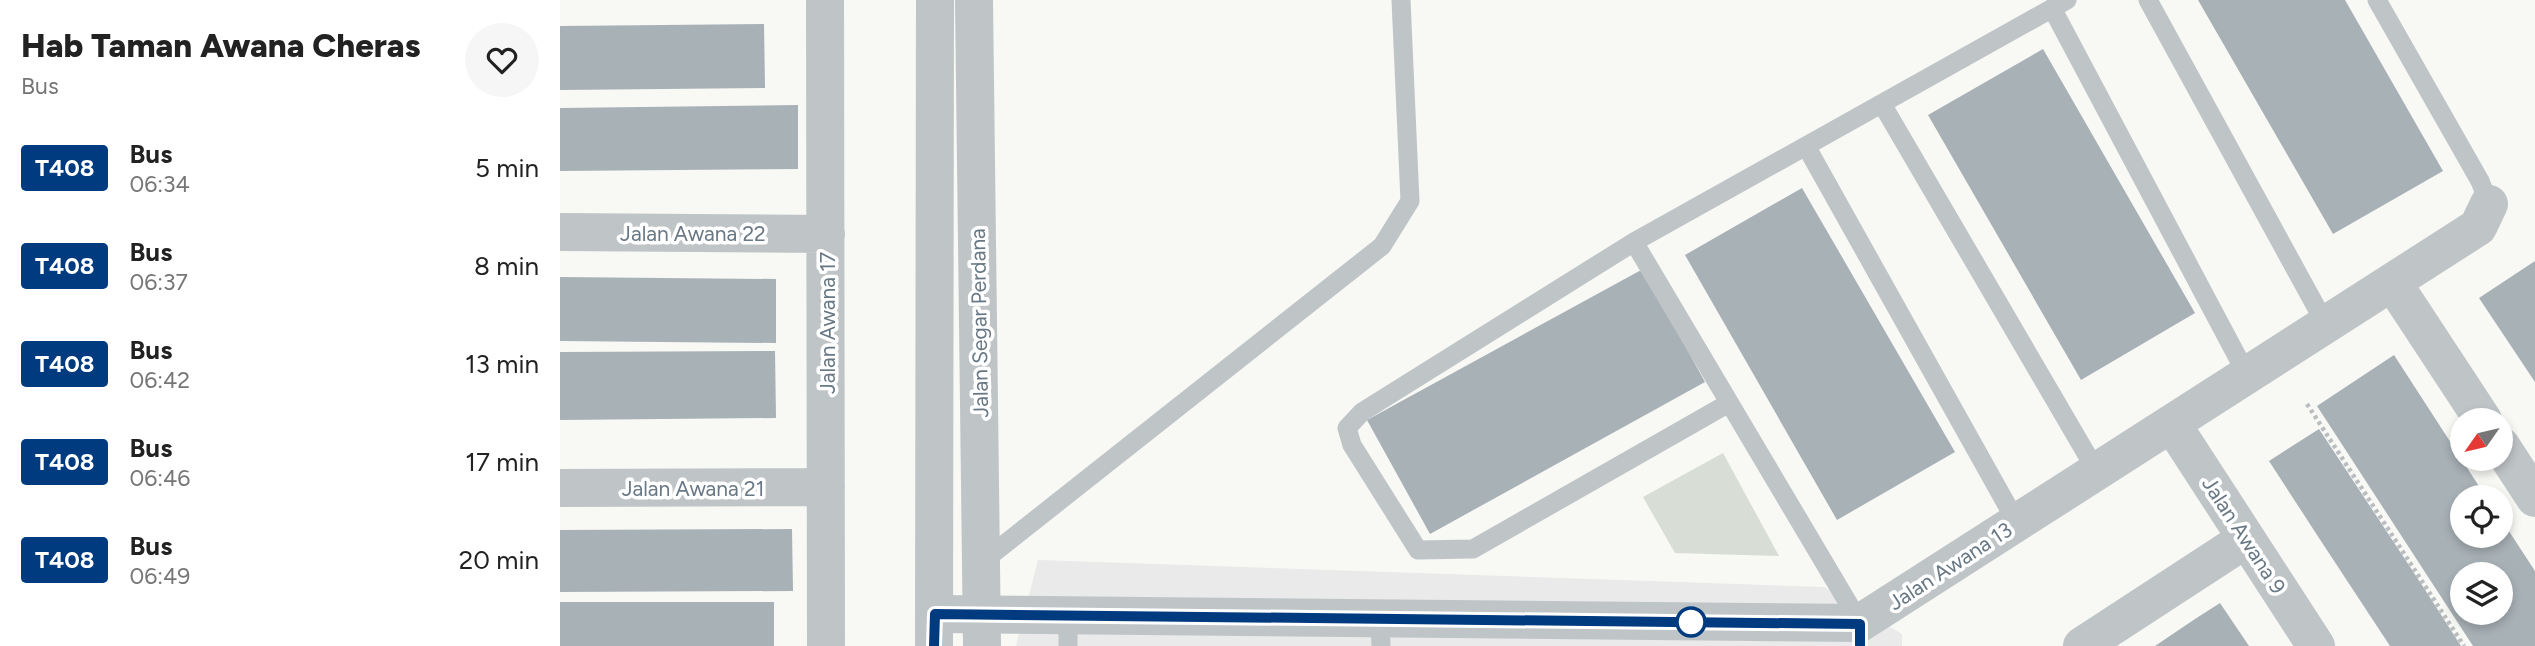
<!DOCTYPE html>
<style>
:root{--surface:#fff;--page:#f6f6f6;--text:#222;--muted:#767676}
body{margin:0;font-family:Figtree,sans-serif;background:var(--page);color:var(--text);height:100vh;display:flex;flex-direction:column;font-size:26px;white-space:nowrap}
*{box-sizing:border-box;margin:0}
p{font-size:23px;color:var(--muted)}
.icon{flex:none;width:38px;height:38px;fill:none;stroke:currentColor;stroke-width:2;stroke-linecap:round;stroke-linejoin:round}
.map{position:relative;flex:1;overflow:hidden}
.details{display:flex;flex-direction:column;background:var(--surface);width:560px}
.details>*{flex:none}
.badge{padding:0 14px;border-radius:5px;font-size:24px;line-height:46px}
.needle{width:46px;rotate:236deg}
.buttons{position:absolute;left:1890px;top:408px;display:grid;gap:14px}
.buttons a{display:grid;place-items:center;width:63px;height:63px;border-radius:50%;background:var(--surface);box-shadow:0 4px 10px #0003;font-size:35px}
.map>.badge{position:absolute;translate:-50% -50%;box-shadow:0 0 0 4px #fff}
.round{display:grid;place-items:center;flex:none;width:74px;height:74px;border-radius:37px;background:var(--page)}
.head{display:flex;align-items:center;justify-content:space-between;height:119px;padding:0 21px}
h1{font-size:33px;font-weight:800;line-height:52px}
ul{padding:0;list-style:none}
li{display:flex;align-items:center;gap:21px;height:98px;padding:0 21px}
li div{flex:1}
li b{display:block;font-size:26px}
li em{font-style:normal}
li .badge{min-width:77px;font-weight:700;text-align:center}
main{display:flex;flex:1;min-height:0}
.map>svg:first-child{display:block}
</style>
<main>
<section class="details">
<div class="head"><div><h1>Hab Taman Awana Cheras</h1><p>Bus</p></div><a class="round"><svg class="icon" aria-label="heart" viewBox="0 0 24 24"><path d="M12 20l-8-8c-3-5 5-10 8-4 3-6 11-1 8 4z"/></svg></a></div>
<ul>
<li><span class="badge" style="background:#003b80;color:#fff">T408</span><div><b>Bus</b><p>06:34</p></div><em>5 min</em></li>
<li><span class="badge" style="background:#003b80;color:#fff">T408</span><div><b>Bus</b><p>06:37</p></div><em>8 min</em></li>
<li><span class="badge" style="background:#003b80;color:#fff">T408</span><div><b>Bus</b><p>06:42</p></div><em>13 min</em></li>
<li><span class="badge" style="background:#003b80;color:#fff">T408</span><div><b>Bus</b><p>06:46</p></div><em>17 min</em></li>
<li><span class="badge" style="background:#003b80;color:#fff">T408</span><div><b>Bus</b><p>06:49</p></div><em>20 min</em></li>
</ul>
</section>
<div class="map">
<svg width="1975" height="646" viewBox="0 0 1975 646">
<rect width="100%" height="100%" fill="#f8f8f5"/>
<path fill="#e9eae9" d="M 478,560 L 1264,587 L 1342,634 L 1342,646 L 456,646 Z"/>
<path fill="#d8ddd5" d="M 1163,453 L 1219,556 L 1115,553 L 1083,497 Z"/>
<path fill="#a8b1b6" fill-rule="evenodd" d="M 1638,0 L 1785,0 L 1883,171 L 1773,234 Z
M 204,24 L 205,88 L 0,90 L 0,26 Z
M 1483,49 L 1635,313 L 1521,380 L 1368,115 Z
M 238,105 L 238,169 L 0,171 L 0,108 Z
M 1242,188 L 1395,452 L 1277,520 L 1125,255 Z
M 1975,261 L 1975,382 L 1919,298 Z
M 1083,269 L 1145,382 L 870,534 L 807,420 Z
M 0,277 L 216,279 L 216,343 L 0,341 Z
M 215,351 L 216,418 L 0,420 L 0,352 Z
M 1834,355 L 1926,497 L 1902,497 L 1902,536 L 1941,536 L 1941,519 L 1975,571 L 1975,646 L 1913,646 L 1757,406 ZM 1902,574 L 1941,574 L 1941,612 L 1902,612 Z
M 1759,429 L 1860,582 L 1901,646 L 1830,646 L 1759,538 L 1709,461 Z
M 232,529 L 233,591 L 0,592 L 0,530 Z
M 0,602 L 214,602 L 214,646 L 0,646 Z
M 1660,603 L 1689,646 L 1595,646 L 1635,619 Z"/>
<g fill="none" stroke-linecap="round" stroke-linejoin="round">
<path stroke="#babdbf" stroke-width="4.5" stroke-dasharray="3.5 3.5" stroke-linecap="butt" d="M 1747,404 L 1904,646"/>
<path stroke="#bfc4c7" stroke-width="19" d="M 1588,0 L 1766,325
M 1817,0 L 1920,181 L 1929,204
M 1492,8 L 1687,375
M 1322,104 L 1537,472
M 1246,146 L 1457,523
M 1074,242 L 1300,623
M 1169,403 L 913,549 L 858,550 L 792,445 L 787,428 L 802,412 L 1074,242 L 1507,0
M 422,562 L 822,246 L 850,201 L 841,0
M 508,616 L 508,646
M 820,619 L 821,646"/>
<path stroke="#bfc4c7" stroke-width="38" d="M 265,0 L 266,646
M 0,232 L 266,234
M 1833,283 L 1923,420
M 1612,424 L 1756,646
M 1941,446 L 1975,498
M 0,488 L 266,487
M 375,614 L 1300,623 L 1918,227 L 1929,204
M 1522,646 L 1686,539"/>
<path stroke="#bfc4c7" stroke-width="38" d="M 414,0 L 422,646
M 374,646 L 375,0"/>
</g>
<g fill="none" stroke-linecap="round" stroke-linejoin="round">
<defs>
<path id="line" d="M 374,646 L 375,614 L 1300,624 L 1300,646"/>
</defs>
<use href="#line" stroke="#fff" stroke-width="16"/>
<use href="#line" stroke="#003b80" stroke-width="10"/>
</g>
<circle fill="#fff" stroke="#003b80" stroke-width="3.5" cx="1131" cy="622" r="14"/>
<g text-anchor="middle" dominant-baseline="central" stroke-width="7" stroke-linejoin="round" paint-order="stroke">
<g font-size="21" fill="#687885" stroke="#fff">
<text x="133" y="233">Jalan Awana 22</text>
<text transform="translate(267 323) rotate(-90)">Jalan Awana 17</text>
<text transform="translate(419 323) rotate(-91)">Jalan Segar Perdana</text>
<text x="133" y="488">Jalan Awana 21</text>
<text transform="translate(1684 535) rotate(57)">Jalan Awana 9</text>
<text transform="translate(1390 566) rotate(-33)">Jalan Awana 13</text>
</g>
</g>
</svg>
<div class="buttons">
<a><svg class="needle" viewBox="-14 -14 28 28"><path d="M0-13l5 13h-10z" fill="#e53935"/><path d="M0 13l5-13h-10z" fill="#767676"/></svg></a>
<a><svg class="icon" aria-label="locate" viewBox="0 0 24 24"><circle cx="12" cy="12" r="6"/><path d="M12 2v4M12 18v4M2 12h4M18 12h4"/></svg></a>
<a><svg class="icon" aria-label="layers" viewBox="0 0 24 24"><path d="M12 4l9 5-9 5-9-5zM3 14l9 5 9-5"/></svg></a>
</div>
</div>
</main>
